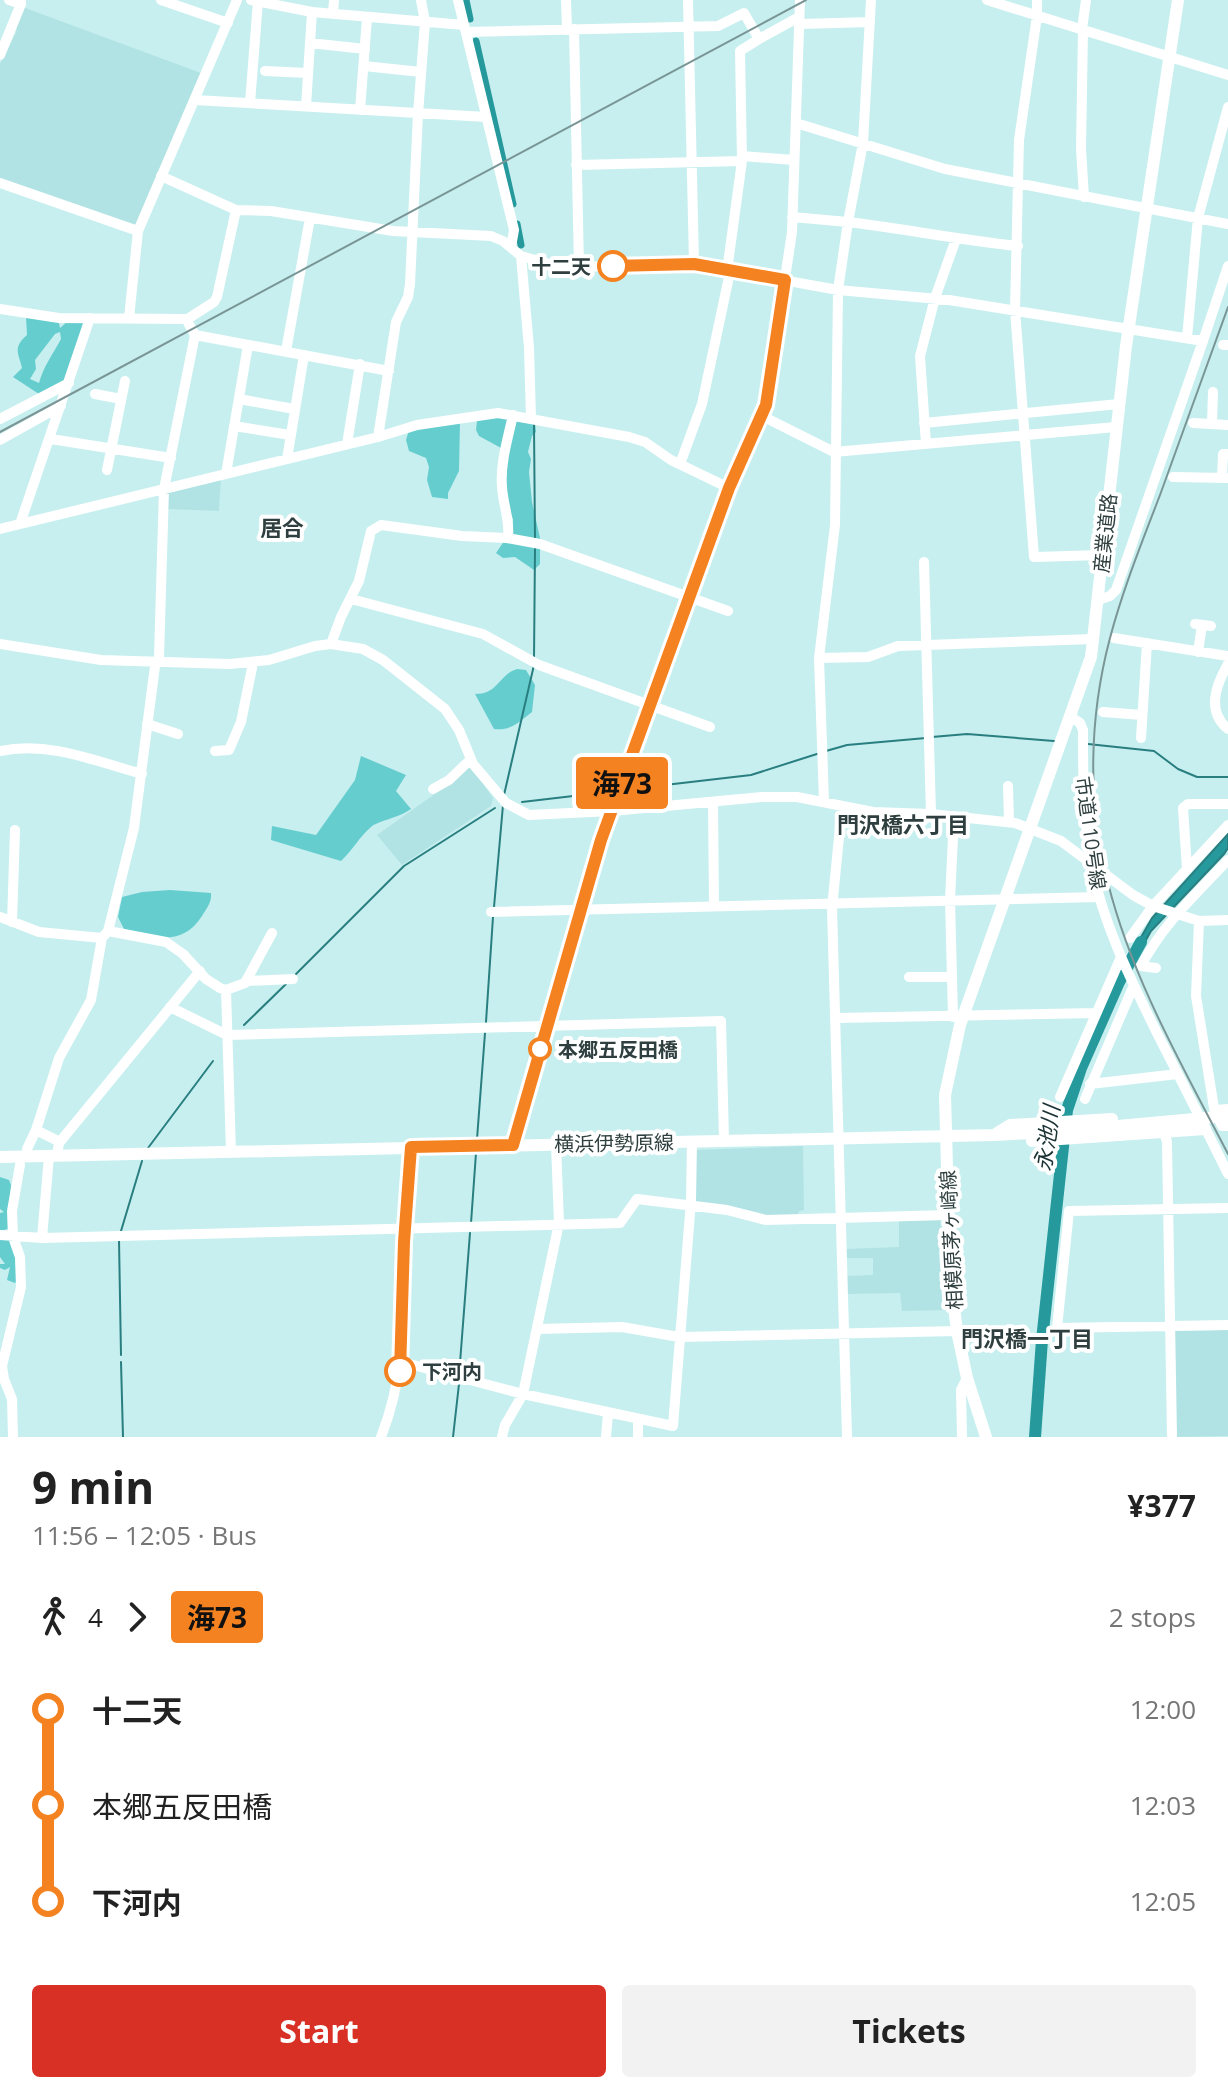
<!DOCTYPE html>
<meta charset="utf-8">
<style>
:root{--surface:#fff;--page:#f2f2f2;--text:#222;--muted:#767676;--accent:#d93025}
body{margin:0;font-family:"Open Sans","Noto Sans JP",sans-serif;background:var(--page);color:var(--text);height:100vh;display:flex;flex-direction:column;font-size:30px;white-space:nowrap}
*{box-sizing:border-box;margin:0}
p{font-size:26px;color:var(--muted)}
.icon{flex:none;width:44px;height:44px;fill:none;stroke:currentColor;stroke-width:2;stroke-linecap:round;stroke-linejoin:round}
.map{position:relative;height:1437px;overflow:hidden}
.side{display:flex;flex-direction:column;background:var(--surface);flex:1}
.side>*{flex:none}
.badge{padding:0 16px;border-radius:6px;font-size:28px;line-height:52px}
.map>.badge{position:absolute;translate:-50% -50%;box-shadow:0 0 0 4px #fff}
.legs{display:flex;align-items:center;gap:12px;height:88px;padding:0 32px;font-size:26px}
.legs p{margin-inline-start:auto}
.summary{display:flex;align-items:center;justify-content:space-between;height:136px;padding:0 32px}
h1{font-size:44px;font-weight:700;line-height:60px}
.primary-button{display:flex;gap:16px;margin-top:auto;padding:16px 32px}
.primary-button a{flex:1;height:92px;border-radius:8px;background:var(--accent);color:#fff;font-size:32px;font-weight:700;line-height:92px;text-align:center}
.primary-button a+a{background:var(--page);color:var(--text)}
ul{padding:0 32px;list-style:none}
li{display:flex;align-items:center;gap:28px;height:96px;font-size:30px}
li i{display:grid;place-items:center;width:12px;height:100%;margin:0 10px;background:currentColor}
li i::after{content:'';width:20px;height:20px;margin:-10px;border:6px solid;border-radius:50%;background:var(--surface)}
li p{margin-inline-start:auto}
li:first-child i{background:linear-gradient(#0000 50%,currentColor 0)}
li:last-child i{background:linear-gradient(currentColor 50%,#0000 0)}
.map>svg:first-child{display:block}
</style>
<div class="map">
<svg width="1228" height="1437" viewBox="0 0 1228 1437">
<rect width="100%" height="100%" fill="#c7efef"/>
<path fill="#b2e3e4" d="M 20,6 L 201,73 L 135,226 L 0,179 L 0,64 L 16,33 Z
M 221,477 L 219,511 L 167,509 L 167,491 Z
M 470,765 L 493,798 L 491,806 L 402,865 L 377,835 L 446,786 Z
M 803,1146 L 804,1210 L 799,1211 L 798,1215 L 765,1216 L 695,1202 L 695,1150 Z
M 940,1219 L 947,1310 L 902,1311 L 900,1293 L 847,1294 L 847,1276 L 873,1275 L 873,1258 L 845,1258 L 845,1249 L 899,1247 L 899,1220 Z
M 1228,1330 L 1228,1436 L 1176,1437 L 1174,1331 Z"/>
<path fill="#66cdcf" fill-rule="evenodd" d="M 26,317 L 58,319 L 60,328 L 68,321 L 86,321 L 63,383 L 39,394 L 13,377 L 22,368 C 19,354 12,348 27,335 ZM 60,332 L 61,339 C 53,354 43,367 39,383 L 30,379 L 36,369 L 35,360 L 55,334 Z
M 485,415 L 535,422 L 536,432 L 532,436 L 528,452 L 531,459 L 529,472 L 532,502 L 540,538 L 540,564 L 534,570 L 515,557 L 503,558 L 496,553 L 513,528 L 513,519 L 504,494 L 501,448 L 479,436 L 476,430 L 477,421 Z
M 460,421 L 459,471 L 448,493 L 448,499 L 432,497 L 427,480 L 429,467 L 426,458 L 409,451 L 406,440 L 409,430 Z
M 517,669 L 526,670 L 535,685 L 532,712 C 519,722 511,731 494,729 L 475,694 C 499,694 498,675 517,669 Z
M 361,756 L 406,775 L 396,791 L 411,809 C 399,818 377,821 371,827 C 360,836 352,851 341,861 L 271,840 L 272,826 L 316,835 L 355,780 Z
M 170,890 L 211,893 C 212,902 207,908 202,916 C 183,946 155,939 124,929 L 118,917 L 122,897 L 142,892 Z
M 0,1177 L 9,1180 L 11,1185 L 8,1229 L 0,1231 L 0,1213 L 4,1212 L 0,1209 Z
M 0,1235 L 14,1240 L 17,1281 L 15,1283 L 7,1280 L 10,1267 L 5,1270 L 0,1268 L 0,1264 L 5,1264 L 0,1257 Z"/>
<path fill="#26999c" stroke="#297e80" stroke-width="2" d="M 1228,834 L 1228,848 L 1224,854 L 1151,931 L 1136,958 L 1133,951 L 1152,918 Z"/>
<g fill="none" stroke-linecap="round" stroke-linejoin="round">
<path stroke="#297e80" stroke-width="2" d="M 534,425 L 535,539
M 534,659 L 535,549
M 932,737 L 967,734 L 1054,741
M 1088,744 L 1154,751 L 1178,769 L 1197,777 L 1228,777
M 826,751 L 847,745 L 926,738
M 622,790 L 751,775 L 820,753
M 504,795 L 534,665
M 522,802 L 616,791
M 494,907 L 503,805
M 296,974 L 404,866 L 495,808
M 486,1022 L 493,917
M 244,1025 L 286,984
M 477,1139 L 485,1033
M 148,1148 L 213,1061
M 471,1223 L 476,1153
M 121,1231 L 142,1161
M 119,1240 L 121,1355
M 121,1362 L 123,1437
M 460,1363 L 470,1233
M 453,1437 L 459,1384"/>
<path stroke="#26999c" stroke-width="7" d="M 466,0 L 470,19
M 476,41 L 513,204
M 517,224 L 521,245"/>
<path stroke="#26999c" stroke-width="12" d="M 1035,1437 L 1042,1340 L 1067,1110 L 1081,1068 L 1119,982 L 1141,942"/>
<path stroke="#fff" stroke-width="10" d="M 9,0 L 21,4
M 161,0 L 228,23
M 251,0 L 312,12 L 464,25
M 458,0 L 514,230 L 511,247
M 566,0 L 567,30
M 688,0 L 694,264
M 871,0 L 863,143 L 848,222 C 905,229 961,240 1018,246
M 987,0 L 1228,75
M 1037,0 L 1037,16 L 1019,140 L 1015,310 L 1034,557 L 1102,555
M 333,14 L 334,0
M 799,24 L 870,22
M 574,29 L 579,267
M 1082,29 L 1086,0
M 1083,30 L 1081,149 L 1084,197
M 466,32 L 718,26 L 744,13 L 759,39 L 799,17
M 310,43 L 365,49
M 0,55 L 21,4 L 21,0
M 364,66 L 421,72
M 265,71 L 307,73
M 195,100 L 486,117
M 250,103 L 258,1
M 306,106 L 312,12
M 360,110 L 367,18
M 796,123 L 945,169 L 1228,224
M 742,156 L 794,160
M 576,165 L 742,161
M 161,176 L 236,210 L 271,211 L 393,231 L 491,236 L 503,241 L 521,256 L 550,264 L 577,267 L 694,264 L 838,290 L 949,300 L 1203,341 L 1116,590 L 1110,596 L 1098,600
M 0,183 L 138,231
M 792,217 L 848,222 L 838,290 L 835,525 L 819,658 L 824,802
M 521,256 L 529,348 L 531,418
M 727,271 L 742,161 L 740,51 L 759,39
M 0,309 L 59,318 L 186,319 L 195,335 L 164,489 L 159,657 L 155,666 L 134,828 L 108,931 L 102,938 L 91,1000 L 59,1058 L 36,1130 L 27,1149
M 129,318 L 138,231 L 237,0
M 186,320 L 214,302 L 217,297 L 236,210
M 195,335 L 389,371
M 1187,338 L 1198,218 L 1228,107
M 1203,341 L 1228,266
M 1223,345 L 1228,345
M 286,351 L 310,218
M 95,394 L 121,399
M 239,399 L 294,409
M 762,416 L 834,452 L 1116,427
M 0,419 L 69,383
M 924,423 L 1119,404
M 1193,423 L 1228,425
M 1212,424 L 1213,392
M 234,426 L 290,435
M 378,437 L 396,322 L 408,297 L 410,284 L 418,114 L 425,22 L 421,0
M 51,439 L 171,458
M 0,440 L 61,406
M 347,444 L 360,364
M 926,444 L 920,356 L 935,298 L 956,239
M 287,459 L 304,355
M 680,464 L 702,404 L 730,272
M 107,470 L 125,381
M 226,474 L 248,345
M 1173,477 L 1228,478
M 1222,478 L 1223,454 L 1228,454
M 20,524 L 90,318
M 0,529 L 378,437 L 417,425 L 498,413 L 629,437 L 645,442 L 671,460 L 729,488
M 508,538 C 510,519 503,505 502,487 C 500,463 508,438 513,415
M 924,562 L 931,814
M 351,599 L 483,634 L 539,665 L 710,727
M 1195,624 L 1211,626
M 1114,638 L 1228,656
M 0,644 L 101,660 L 230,664 L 269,660 L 315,646 L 331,644 L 363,649 L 383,660 L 445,709 L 459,730 L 473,764 L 506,803 L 529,815 L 612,811 L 762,797 L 797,797 L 873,812 L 931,814 L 1015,823 L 1061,841 L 1133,895 L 1153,906 L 1199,921 L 1228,920
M 331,644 L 341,617 L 359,581 L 371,531 L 381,525 L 462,536 L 507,538 L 540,544 L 728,611
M 1198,652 L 1202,625
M 819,658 L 868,657 L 898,646 L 1093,639
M 1228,664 C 1216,685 1206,711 1228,729
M 1103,712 L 1142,715
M 1071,717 L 1080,723 L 1083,730 C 1083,775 1083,819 1091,863 C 1103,924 1130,978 1157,1033 C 1181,1080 1205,1127 1228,1174
M 147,724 L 178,734
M 1141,738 L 1147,643
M 0,751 C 49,741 95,761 142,774
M 215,751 L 229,750 L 241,722 L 253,663
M 1008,786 L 1009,822
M 433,789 L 449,780 L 470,760
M 713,802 L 714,906
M 842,807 L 832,908 L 847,1437
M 1187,869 L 1183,808 L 1188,804 L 1228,804
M 491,912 L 1099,897
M 0,917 L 39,932 L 102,938
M 1199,921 L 1196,996 L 1214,1108 L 1222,1126 L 1228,1126
M 12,922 L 15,830
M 108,931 L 166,942 L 183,954 L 206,979 L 220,988 L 226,990 L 245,983 L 272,933
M 1130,938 L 1153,906 L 1228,825
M 1156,968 L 1141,966 C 1163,924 1196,894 1228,860
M 909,977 L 952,977
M 247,981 L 293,979
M 226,990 L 231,1152
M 170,1007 L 227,1035 L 721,1021 L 724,1140
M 953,1017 L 950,900 L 954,816
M 836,1018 L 1096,1013
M 1090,1084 L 1178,1074
M 1060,1097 L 1121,957
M 1085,1099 L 1134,985
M 1215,1110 L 1228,1109
M 36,1130 L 60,1142
M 1164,1132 L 1167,1142 L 1172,1437
M 513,1145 L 601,840 L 729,488 L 766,405 L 792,232 L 800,0
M 57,1155 L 59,1143 L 200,971
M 1228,1208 L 1069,1211 L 1057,1328 L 1228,1325
M 0,1235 L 42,1238 L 620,1223 L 637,1199 L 727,1210 L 766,1220 L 947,1215
M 42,1238 L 49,1156
M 537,1329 L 622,1327 L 679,1337 L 957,1331
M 402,1362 L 523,1394 L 673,1426 L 691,1201 L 692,1141
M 638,1420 L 638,1437
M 13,1437 L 12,1399 L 4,1379 L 2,1366 L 21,1287 L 20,1257 L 13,1237 L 12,1211 L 20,1165
M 381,1437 C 407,1370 403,1317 404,1247 C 405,1214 409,1180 411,1147
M 502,1437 L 505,1425 L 523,1394 L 559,1223 L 556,1144
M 606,1437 L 608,1413
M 962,1437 L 961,1390 L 967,1378"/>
<path stroke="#fff" stroke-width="12" d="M 997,1133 L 1010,1125 L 1112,1119
M 1032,1141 L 1205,1129
M 0,1157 L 994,1135 L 1052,1132 L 1228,1116
M 986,1437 L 967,1378 L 957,1331 L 950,1276 L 945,1095 L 960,1025 L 1091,657 L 1126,346 L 1178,0"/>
<path stroke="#7a9595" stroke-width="2" d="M 1228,307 C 1205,369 1183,432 1160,495 C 1142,542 1123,589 1110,638 C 1089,717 1087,804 1108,883 C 1132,979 1183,1067 1228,1154
M 0,432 L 806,0"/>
</g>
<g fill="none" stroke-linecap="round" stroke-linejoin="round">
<defs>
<path id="line-1" d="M 400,1371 L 404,1242 L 411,1147 L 513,1145 L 601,840 L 729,488 L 766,405 L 785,280 L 694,264 L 613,266"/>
</defs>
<use href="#line-1" stroke="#fff" stroke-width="18"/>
<use href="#line-1" stroke="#f58220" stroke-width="12"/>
</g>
<g fill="#fff" stroke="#f58220" stroke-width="4">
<circle cx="613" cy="266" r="14"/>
<circle cx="540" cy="1049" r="10"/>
<circle cx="400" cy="1371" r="14"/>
</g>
<g text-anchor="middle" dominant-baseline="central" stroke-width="8" stroke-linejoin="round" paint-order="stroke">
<g font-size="20" font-weight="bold" fill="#2f3f3f" stroke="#fff" text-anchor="start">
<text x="591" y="266" text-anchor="end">十二天</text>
<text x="558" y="1049">本郷五反田橋</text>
<text x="422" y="1371">下河内</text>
</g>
<g font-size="20" fill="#2f3f3f" stroke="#fff">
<text transform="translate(1105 533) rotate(-84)">産業道路</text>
<text transform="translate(1091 833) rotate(82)">市道110号線</text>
<text transform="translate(614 1143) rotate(-1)">横浜伊勢原線</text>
<text transform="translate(951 1240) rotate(-93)">相模原茅ヶ崎線</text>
</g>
<g font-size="22" font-weight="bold" fill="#2f3f3f" stroke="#fff">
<text x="282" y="527">居合</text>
<text x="903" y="824">門沢橋六丁目</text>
<text x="1027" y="1338">門沢橋一丁目</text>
</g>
<g font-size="22" font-style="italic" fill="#1a3233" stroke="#fff">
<text transform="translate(1046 1138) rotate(-82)">永池川</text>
</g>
</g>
</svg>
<b class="badge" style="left:622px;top:783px;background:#f58220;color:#111">海73</b>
</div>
<section class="side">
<div class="summary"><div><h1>9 min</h1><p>11:56 – 12:05 · Bus</p></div><b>¥377</b></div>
<div class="legs"><svg class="icon" aria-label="walk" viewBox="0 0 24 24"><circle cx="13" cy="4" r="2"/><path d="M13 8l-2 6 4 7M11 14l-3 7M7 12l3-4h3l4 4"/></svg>4<svg class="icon" aria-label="forward" viewBox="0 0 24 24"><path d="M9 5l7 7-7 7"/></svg><b class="badge" style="background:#f58220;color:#111">海73</b><p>2 stops</p></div>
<ul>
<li><i style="color:#f58220"></i><b>十二天</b><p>12:00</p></li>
<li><i style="color:#f58220"></i><span>本郷五反田橋</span><p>12:03</p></li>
<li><i style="color:#f58220"></i><b>下河内</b><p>12:05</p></li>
</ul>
<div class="primary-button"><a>Start</a><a>Tickets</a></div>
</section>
